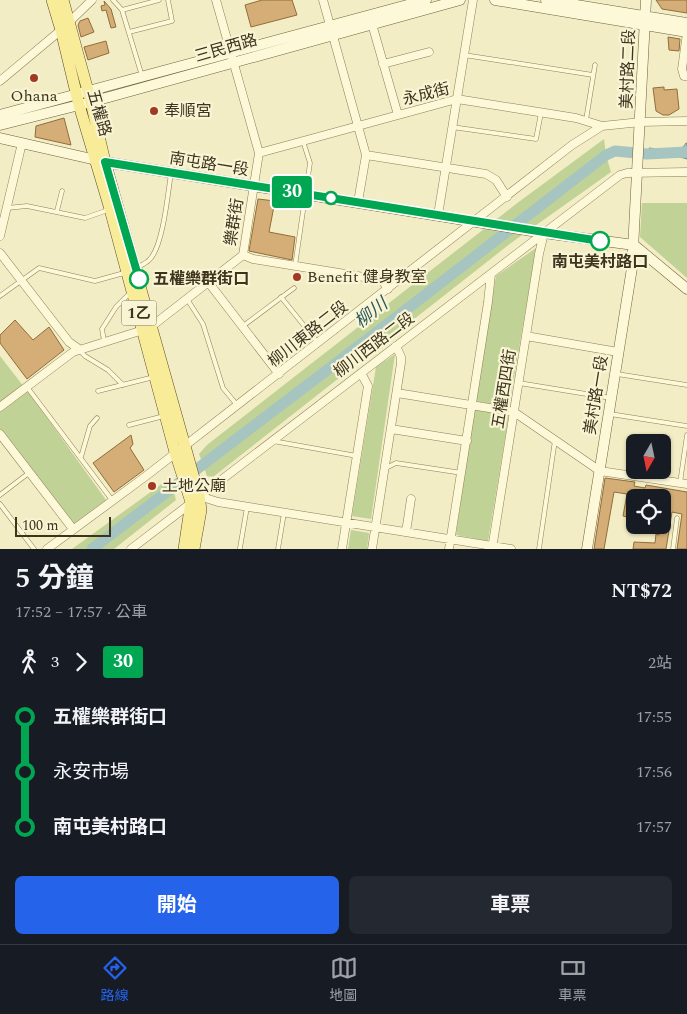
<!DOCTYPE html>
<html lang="zh-TW">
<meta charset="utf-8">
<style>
:root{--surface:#171b24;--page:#242831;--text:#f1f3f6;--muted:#9ea1a6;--line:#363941;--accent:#2563eb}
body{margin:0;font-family:Spectral,"Noto Sans TC",serif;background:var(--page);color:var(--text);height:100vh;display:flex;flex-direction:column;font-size:19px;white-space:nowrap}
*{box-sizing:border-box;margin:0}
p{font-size:16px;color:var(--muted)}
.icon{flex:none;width:28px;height:28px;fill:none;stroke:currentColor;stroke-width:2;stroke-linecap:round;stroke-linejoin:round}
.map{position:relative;height:549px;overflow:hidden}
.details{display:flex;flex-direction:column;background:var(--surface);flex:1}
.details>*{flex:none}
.badge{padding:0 10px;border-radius:4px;font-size:18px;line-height:32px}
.needle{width:32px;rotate:189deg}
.tools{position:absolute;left:626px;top:434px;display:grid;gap:10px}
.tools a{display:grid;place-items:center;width:45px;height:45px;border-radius:8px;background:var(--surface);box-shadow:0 1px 4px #0004;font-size:25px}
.scale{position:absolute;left:15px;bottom:12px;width:96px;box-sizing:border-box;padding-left:5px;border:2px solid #3e331d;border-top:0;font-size:14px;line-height:18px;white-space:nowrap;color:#3e331d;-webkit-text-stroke:4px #f9f5d4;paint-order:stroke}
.map>.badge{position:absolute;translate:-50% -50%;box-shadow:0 0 0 2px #fff}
.legs{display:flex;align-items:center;gap:8px;height:55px;padding:0 15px;font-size:16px}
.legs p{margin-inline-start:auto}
.head{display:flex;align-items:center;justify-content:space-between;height:85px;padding:0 15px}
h1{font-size:28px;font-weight:700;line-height:38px}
.action{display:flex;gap:10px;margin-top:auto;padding:10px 15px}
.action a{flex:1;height:58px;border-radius:8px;background:var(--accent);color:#fff;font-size:20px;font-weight:700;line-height:58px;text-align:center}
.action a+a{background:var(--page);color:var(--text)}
ul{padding:0 15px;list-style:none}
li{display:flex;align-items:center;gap:18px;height:55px;font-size:19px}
li i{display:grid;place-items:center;width:8px;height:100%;margin:0 6px;background:currentColor}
li i::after{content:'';width:12px;height:12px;margin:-6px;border:4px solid;border-radius:50%;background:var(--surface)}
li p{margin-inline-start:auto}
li:first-child i{background:linear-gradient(#0000 50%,currentColor 0)}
li:last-child i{background:linear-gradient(currentColor 50%,#0000 0)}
.menu{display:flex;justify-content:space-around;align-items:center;height:70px;border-top:1px solid var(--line);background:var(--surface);font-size:14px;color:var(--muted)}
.menu a{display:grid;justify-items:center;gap:2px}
.menu .on{color:var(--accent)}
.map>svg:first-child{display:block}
</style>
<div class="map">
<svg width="687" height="549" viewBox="0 0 687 549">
<rect width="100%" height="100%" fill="#f2edc4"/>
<path fill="#c0d296" d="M 604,139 L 606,155 L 611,172 L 511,243 L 213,477 L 207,476 L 199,454 L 207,445 L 516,204 Z
M 642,203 L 687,203 L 687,278 L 640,237 Z
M 536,248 L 509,407 L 475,401 L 496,276 Z
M 395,354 L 371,519 L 352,516 L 376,367 Z
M 0,356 L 24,387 L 0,405 Z
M 27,390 L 106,500 L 71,526 L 0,431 L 0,410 Z
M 474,408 L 509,414 L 488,541 L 456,535 Z
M 170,478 L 176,500 L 114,549 L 72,549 Z
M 351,530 L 369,533 L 367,549 L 348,549 Z"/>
<path fill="#a6c5c1" stroke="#6c9592" d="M 686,143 L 687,143 L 687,159 L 677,156 L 651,157 L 649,148 C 662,149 679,156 686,143 Z"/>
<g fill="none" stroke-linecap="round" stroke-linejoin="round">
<path stroke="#a6c5c1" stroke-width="11" d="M 92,549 L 385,326 L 606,155 L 615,151 L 647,154 L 687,152"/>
</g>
<path fill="#d4ae76" stroke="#916d3b" d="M 262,0 L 292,0 L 297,15 L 251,27 L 245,5 Z
M 656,0 L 687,0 L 687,13 L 662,9 Z
M 104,1 L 111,9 L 116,27 L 111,28 L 106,10 L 102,11 L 101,6 L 105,5 Z
M 88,18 L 94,32 L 81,37 L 78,25 L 80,21 Z
M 668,37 L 680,39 L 679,51 L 669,50 Z
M 106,41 L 109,53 L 88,60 L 84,47 Z
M 664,87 L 664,90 L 677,89 L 679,109 L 669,115 L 663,115 L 656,111 L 653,88 Z
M 64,118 L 71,145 L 35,137 L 36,126 Z
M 258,199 L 275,201 L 269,232 L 295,237 L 292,260 L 249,251 Z
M 15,320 L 33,340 L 49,327 L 64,350 L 27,379 L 0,343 L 0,335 Z
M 131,435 L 133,444 L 130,448 L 144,470 L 114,492 L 93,463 Z
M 605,478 L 635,482 L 634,486 L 645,488 L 646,485 L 687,492 L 687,549 L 677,549 L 682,514 L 672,512 L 666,549 L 633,549 L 634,542 L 655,543 L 656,534 L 659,535 L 660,525 L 662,525 L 662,498 L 647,498 L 646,494 L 635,492 L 635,521 L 627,519 L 627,517 L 623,516 L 627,494 L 614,492 L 604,549 L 594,549 Z"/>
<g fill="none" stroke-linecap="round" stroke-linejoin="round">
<defs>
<path id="lane" d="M 113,0 L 122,10 L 142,76
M 122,10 L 159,0
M 129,32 L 172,21 L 168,0
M 464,55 L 593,75
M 586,120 L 595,65
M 452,127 L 536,139 L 541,113
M 7,208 L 27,206 L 85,218 L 108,210
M 57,211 L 62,191
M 295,266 L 310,163 L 303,141
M 137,268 C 141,265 147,263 150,259 C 163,246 168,193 171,173
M 0,296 L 39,268 L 95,281 L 124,273
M 281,297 L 318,343
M 187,299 L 203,324 L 223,388 L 237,405
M 243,326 L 294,288
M 104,341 L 102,329 L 116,307 L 131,292
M 80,351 L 85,356 L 108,370 L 123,385
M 617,374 L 687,385
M 519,383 L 611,398
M 27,387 L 112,500
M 98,391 L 154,377
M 610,414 L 687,426
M 129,425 L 164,416
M 273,441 L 357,456
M 81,457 L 90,426 L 97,418
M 384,469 L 396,463 L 462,473
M 680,483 L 687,435
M 0,495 L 30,472
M 0,504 L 34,549
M 240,548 L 247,507
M 278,549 L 284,513
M 539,549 L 555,440
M 673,549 L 677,518"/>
<path id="street" d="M 323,0 L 366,155 L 358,202
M 372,24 L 398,115
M 687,33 L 682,69 L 684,76 L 687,76
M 383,64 L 429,52
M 0,81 L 61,30 L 92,0
M 259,153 L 457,99 L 576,118 L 602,126
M 366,155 L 486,174 L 496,180 L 507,197
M 438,215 L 473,0
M 0,236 L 22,143
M 0,253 L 69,342 L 79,349
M 243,255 L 253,259 L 382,280 L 388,289
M 209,283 L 279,374
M 526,336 L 618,352
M 397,393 L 514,412 L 600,471 L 687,484
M 0,407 L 73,352 L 143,330 L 152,326 L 243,255 L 259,153 L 216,0
M 391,429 L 467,441
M 0,434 L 73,529
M 199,496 L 218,502 L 511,549
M 406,532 L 411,499
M 47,549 L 146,476 L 572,145 L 602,126 L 641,122 L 687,121
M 131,549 L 620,175 L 627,173 L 687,172
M 342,549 L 368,386 L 361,373
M 372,549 L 401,363 L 401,357 L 396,346
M 449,549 L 488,302 L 491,274
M 492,549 L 539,254 L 544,233"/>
<path id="secondary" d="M 495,0 L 687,32
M 546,0 L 687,23
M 0,115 L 426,0
M 0,125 L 91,102 L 460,0
M 0,138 L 105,162 L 544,233 L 634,245 L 687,289
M 587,549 L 632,268 L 646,0"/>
<path id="primary" d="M 52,0 L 61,30 L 79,105 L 110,209 L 175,452 L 191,502 L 184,549
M 63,0 L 91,102 L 105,162 L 199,496 L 201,510 L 194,549"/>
</defs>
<use href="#lane" stroke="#8f7f58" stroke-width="5"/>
<use href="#street" stroke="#8f7f58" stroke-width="9"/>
<use href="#secondary" stroke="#71603b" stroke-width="11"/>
<use href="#primary" stroke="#5d4c2d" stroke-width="12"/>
<use href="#lane" stroke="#fcf8d8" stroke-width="4"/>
<use href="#street" stroke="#fcf8d8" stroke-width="8"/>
<use href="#secondary" stroke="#fcf8d8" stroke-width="10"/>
<use href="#primary" stroke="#f8ec99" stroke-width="11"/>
</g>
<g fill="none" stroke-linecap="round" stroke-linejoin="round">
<defs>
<path id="line-1" d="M 139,279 L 105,162 L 600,241"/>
</defs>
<use href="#line-1" stroke="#fff" stroke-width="11"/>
<use href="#line-1" stroke="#00a651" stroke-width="8"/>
</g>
<g fill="#a43922" stroke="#f9f5d4" stroke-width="2">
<circle cx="34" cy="78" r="5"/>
<circle cx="154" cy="111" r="5"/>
<circle cx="297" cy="277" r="5"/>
<circle cx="152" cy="486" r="5"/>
</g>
<g fill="#fff" stroke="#00a651" stroke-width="2.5">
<circle cx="331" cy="198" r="6"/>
<circle cx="600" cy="241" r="9"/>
<circle cx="139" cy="279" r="9"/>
</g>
<g text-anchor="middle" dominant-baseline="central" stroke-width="4.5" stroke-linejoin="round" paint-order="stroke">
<rect fill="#f9f5d4" stroke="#766d54" stroke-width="1" x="121.5" y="300.5" width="35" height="25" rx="4"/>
<g font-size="15" font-weight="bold" fill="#3e331d">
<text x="139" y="313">1乙</text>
</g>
<g font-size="16" fill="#3e331d" stroke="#f9f5d4">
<text transform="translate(226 48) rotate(-16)">三民西路</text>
<text transform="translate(628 69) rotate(-88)">美村路二段</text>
<text transform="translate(426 94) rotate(-14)">永成街</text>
<text transform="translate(99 113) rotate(74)">五權路</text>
<text transform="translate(209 164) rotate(9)">南屯路一段</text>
<text transform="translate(234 222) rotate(-81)">樂群街</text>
<text transform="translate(308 334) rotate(-38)">柳川東路二段</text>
<text transform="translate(374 345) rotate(-37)">柳川西路二段</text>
<text transform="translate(504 389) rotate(-81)">五權西四街</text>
<text transform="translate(596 395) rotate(-81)">美村路一段</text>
</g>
<g font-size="16" fill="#3e331d" stroke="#f9f5d4" text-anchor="start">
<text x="34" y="96" text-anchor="middle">Ohana</text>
<text x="164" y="111">奉順宮</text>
<text x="307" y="277">Benefit 健身教室</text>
<text x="162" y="486">土地公廟</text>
</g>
<g font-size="16" font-weight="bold" fill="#3e331d" stroke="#f9f5d4">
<text x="600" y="262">南屯美村路口</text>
<text x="153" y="279" text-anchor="start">五權樂群街口</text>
</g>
<g font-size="18" font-style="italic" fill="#2b595f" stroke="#f9f5d4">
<text transform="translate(371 313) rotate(-38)">柳川</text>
</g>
</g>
</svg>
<div class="tools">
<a><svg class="needle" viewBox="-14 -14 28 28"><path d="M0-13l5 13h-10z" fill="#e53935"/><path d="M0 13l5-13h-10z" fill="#9ea1a6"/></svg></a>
<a><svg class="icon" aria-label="locate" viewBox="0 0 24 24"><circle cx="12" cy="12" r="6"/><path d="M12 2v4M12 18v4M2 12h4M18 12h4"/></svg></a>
</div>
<div class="scale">100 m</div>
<b class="badge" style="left:292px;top:192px;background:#00a651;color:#fff">30</b>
</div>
<section class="details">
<div class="head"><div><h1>5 分鐘</h1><p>17:52 – 17:57 · 公車</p></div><b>NT$72</b></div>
<div class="legs"><svg class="icon" aria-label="walk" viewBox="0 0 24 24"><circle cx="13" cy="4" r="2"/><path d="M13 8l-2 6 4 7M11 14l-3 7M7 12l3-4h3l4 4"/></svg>3<svg class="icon" aria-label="forward" viewBox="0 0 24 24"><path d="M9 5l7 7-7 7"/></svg><b class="badge" style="background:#00a651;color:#fff">30</b><p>2站</p></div>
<ul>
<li><i style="color:#00a651"></i><b>五權樂群街口</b><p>17:55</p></li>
<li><i style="color:#00a651"></i><span>永安市場</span><p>17:56</p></li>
<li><i style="color:#00a651"></i><b>南屯美村路口</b><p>17:57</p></li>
</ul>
<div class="action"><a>開始</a><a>車票</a></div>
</section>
<nav class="menu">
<a class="on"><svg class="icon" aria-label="directions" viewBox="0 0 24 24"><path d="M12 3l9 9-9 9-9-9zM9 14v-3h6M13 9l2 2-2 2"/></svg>路線</a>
<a><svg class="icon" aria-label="map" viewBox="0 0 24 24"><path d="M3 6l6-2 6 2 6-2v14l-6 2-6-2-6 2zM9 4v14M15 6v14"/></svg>地圖</a>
<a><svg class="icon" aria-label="tickets" viewBox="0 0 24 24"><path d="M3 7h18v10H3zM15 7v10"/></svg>車票</a>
</nav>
